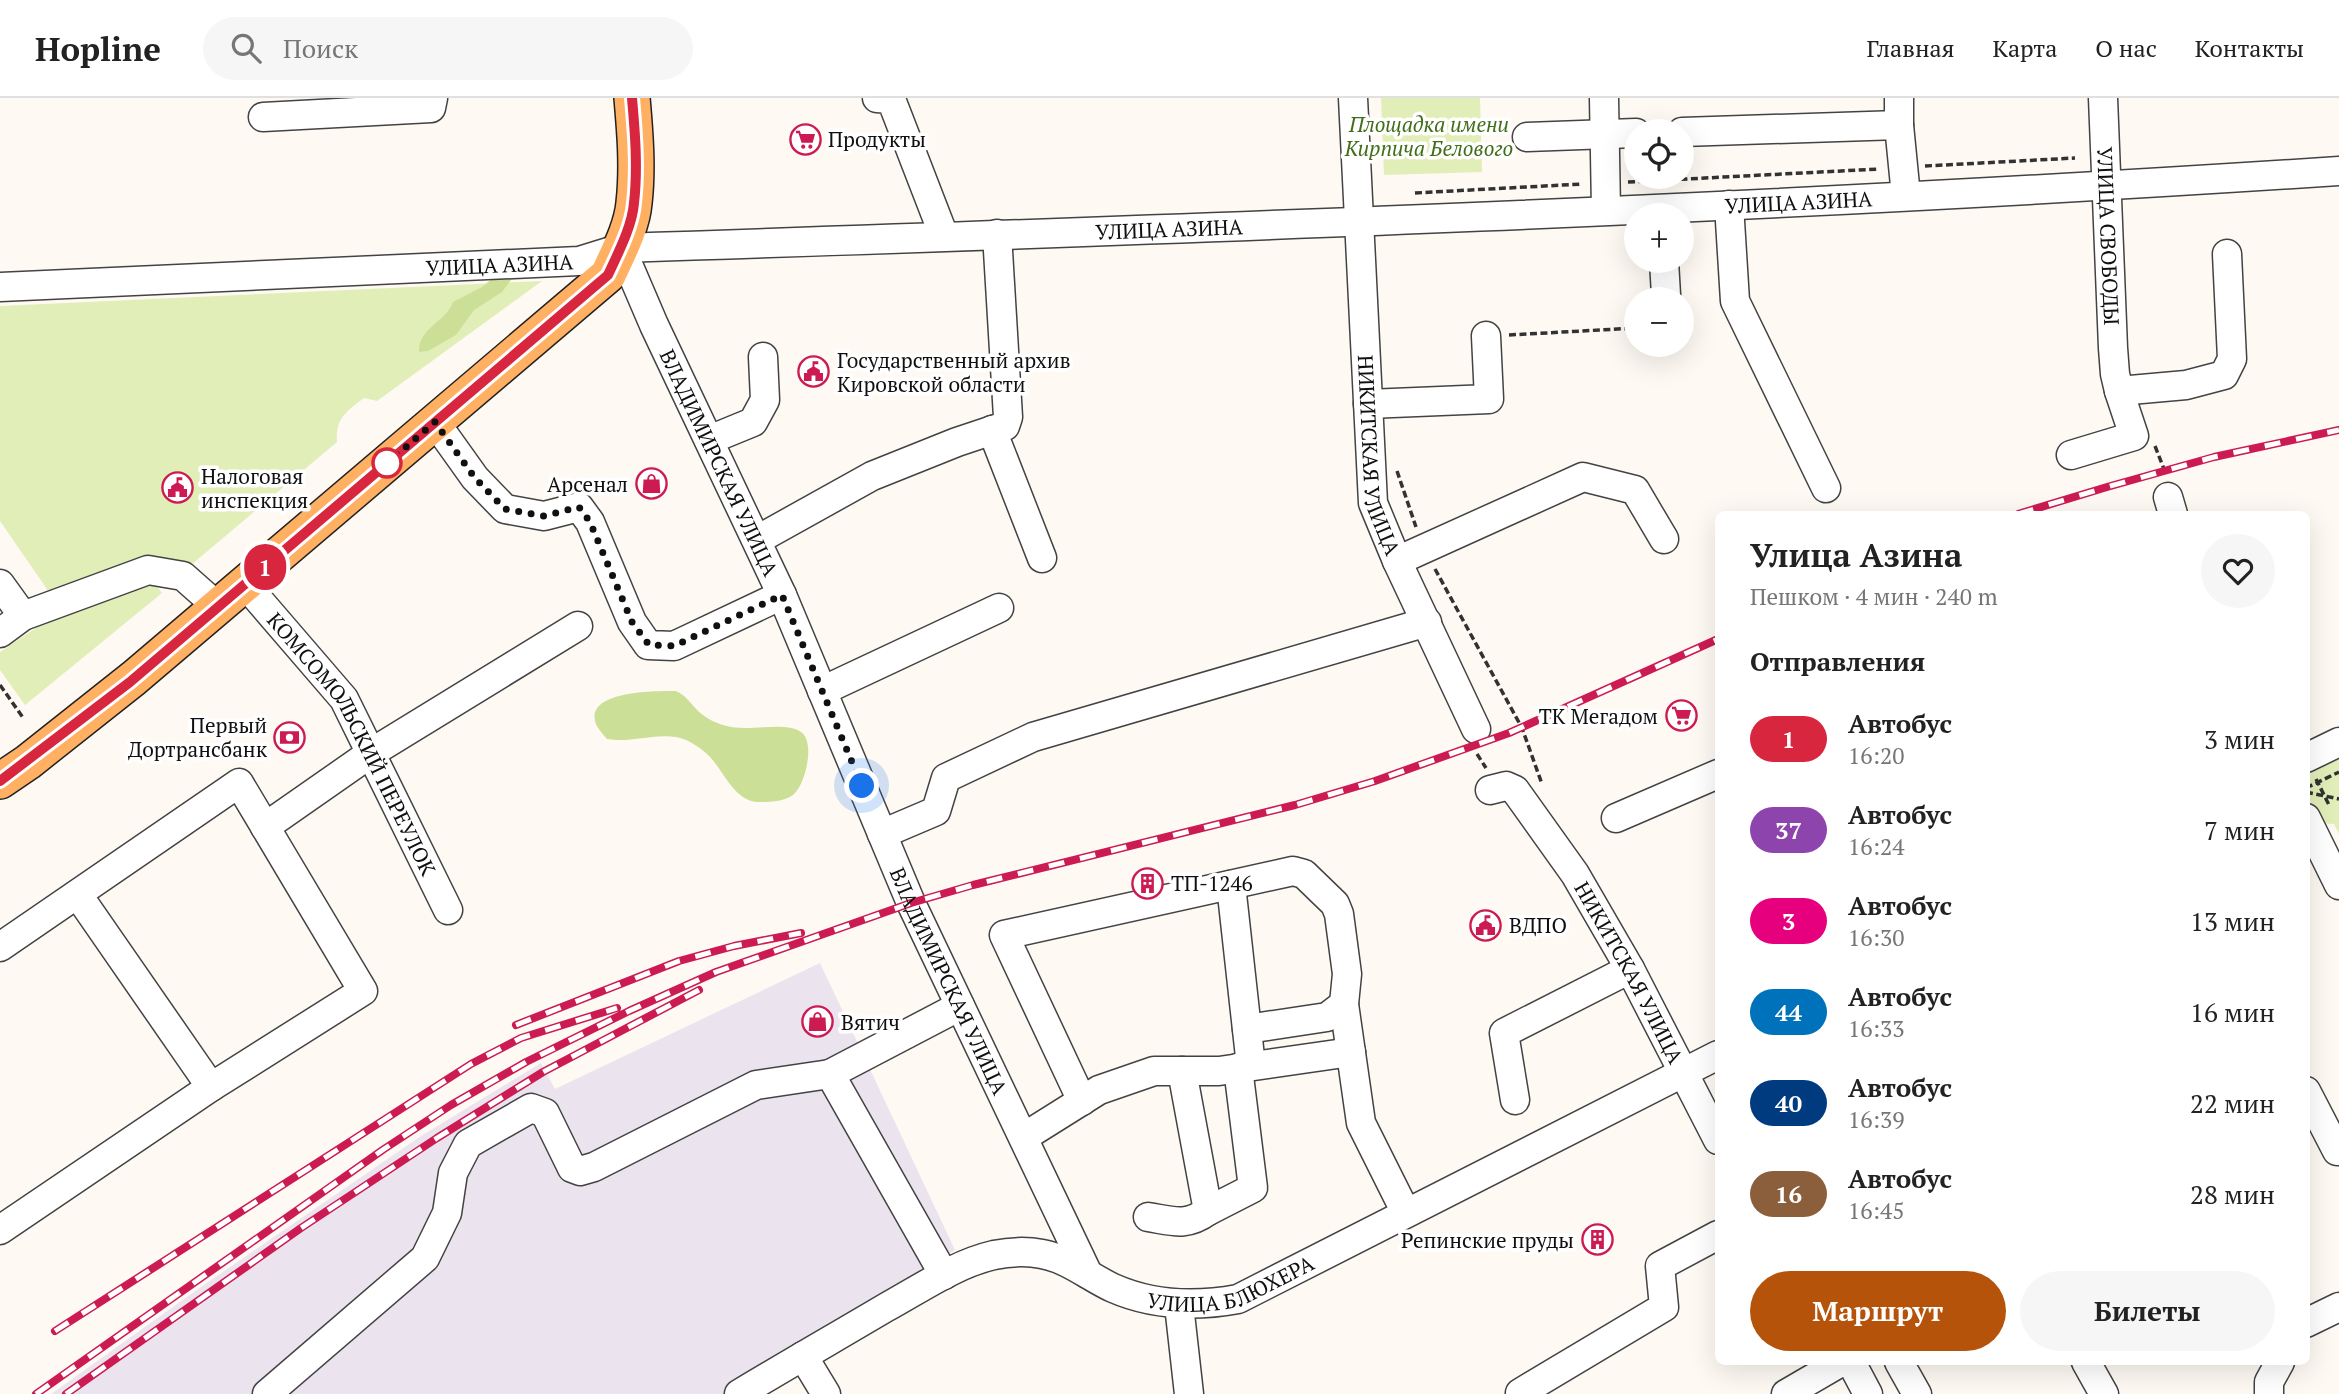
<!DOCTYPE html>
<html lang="ru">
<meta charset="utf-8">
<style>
:root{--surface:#fff;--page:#f6f6f6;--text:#222;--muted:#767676;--line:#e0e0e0;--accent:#b45309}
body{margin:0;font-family:"PT Serif",serif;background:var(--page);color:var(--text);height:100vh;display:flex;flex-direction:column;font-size:26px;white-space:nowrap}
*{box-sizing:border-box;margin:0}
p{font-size:23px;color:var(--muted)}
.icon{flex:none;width:38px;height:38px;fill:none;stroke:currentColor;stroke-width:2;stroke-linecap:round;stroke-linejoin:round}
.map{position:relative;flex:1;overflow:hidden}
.panel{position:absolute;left:1715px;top:413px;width:595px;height:854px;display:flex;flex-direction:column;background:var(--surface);border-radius:10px;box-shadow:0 7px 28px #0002}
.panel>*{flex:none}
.badge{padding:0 14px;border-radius:23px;font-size:24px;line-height:46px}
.controls{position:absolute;left:1624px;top:21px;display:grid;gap:14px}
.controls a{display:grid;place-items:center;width:70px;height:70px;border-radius:50%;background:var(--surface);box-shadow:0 7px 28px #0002;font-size:35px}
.you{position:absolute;width:35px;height:35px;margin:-18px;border:5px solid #fff;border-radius:50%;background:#1a73e8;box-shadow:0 0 0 10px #1a73e833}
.map>.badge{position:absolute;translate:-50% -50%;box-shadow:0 0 0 4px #fff}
h2{padding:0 35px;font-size:26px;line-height:63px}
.round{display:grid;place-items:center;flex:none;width:74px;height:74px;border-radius:37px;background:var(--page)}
.summary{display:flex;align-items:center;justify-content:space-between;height:119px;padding:0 35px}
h1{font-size:33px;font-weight:700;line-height:52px}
.action{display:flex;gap:14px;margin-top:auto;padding:14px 35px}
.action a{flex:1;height:80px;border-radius:42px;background:var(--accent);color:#fff;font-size:28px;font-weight:700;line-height:80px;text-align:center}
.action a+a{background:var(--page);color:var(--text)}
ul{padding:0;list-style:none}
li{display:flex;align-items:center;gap:21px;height:91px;padding:0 35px}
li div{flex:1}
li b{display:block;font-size:26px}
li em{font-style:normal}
li .badge{min-width:77px;font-weight:700;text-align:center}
header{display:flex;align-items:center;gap:42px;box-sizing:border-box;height:98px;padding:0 35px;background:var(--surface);border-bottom:2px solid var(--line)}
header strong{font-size:33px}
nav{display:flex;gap:38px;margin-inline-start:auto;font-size:24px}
.search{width:490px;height:63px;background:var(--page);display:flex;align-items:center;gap:18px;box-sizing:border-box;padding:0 24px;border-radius:38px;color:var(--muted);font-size:26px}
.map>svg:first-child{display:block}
</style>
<header>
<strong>Hopline</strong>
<div class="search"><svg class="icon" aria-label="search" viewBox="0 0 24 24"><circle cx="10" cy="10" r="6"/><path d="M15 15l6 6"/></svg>Поиск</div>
<nav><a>Главная</a><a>Карта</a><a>О нас</a><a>Контакты</a></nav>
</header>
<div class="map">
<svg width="2339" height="1296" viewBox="0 0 2339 1296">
<rect width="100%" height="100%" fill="#fff9f3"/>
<path fill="#ebe4ef" d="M 820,865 L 955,1152 L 733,1296 L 51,1296 L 198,1191 L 421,1038 L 541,965 L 555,991 Z"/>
<path fill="#e2eeb8" d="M 1381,0 L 1480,0 L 1482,74 L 1384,77 Z
M 542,183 L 377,303 L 364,300 C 347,313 335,320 337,344 L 191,467 L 51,497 L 0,423 L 0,208 Z
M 153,483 L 162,495 L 25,607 L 0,572 L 0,554 L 64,511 Z
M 2335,661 L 2339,662 L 2339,736 L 2334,726 L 2319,725 L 2307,701 L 2306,678 Z"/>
<path fill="#cbe096" d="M 503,172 L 514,178 L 502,194 L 474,212 L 456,237 L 428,253 L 419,254 C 418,230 446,224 453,204 L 482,189 Z
M 676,593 C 688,598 692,609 703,617 C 709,622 719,626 727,628 C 747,634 785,623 801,634 C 816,644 805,688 793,697 C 784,704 768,704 757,704 C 733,702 723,671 708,657 C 703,652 693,645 686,642 C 663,632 632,646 607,641 C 603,636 596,629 595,623 C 588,592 658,593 676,593 Z"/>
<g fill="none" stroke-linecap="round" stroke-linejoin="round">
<defs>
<g id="minor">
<path d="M 877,0 L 891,1 L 944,138"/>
<path id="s1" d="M 1353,0 L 1373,405 L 1397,463 L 1476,631"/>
<path d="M 1604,0 L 1606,112"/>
<path d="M 1899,0 L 1899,27 L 1906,98"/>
<path id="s2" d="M 2103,0 L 2113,250 L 2115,276 L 2119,293 L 2186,287 L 2224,277 L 2232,261 L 2227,156"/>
<path d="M 263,19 L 431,10 L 433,0"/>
<path d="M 1682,34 L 1899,27"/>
<path d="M 1527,39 L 1636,35"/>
<path d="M 1729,107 L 1735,203 L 1826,390"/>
<path id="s3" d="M 621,150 L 654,227 L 782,497 L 911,805 L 1088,1176"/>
<path d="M 1664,163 L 1666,197"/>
<path id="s4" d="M 0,189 L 579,163 L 621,150 C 1194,131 1767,111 2339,73"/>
<path d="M 1368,306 L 1489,301 L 1486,238"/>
<path d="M 435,324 L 475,380 L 505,411 L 544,418 L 579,409 L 590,424 L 632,524 L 648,547 L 674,548 L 782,497"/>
<path d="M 992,332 L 1042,460"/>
<path d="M 709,342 L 753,324 L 765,302 L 763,259"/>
<path d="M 2071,357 L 2134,338 L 2119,293"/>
<path d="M 2168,399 L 2173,416"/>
<path d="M 757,442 L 872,378 L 957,344 L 1005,328 L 1008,319 L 997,136"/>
<path d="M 1397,463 L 1583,379 L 1635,392 L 1664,441"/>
<path d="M 0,486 L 23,518"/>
<path id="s5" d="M 245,486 L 344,601 L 448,812"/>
<path d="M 0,535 L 23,518 L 148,472 L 183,478 L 218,509"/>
<path d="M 822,593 L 999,510"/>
<path d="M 2306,660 L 2339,644"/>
<path id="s6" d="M 1490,692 L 1506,688 L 1515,692 L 1575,776 L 1630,871 L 1718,1042"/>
<path d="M 1616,720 L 1718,676"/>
<path d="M 2306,720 L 2339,787"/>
<path d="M 265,729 L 371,655 L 578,528"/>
<path d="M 882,736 L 936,713 L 946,680 L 1033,639 L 1427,524"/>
<path d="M 1231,787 L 1251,968"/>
<path d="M 0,849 L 239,685 L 363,893 L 211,989 L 78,797"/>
<path d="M 1247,931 L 1327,919 L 1344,906"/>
<path d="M 1182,973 L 1219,973 L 1351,954"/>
<path d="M 2306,993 L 2337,1053"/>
<path d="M 1515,1002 L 1504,935 L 1630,871"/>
<path d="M 1082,1003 L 1004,837 L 1293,773 L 1304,776 L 1335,806 L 1339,816 L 1347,876 L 1344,906 L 1361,1025 L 1406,1115"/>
<path d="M 1024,1039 L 1099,992 L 1154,973 L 1182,973 L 1208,1113 C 1186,1129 1173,1123 1148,1119"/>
<path d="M 1208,1113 L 1253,1090 L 1238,970"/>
<path d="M 0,1132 L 211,989"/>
<path d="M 944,1177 L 830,976 L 960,908"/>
<path d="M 1179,1207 L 1189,1296"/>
<path d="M 2306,1225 L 2339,1209"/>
<path d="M 803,1258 L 826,1296"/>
<path d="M 1851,1264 L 1868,1296"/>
<path d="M 1899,1264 L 1917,1296"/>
<path d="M 2086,1264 L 2104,1296"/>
<path d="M 1520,1295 L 1664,1209 L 1660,1168 L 1718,1137"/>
<path d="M 267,1296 L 425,1160 L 447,1115 L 453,1075 L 468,1046 L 531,1010 L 545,1015 L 572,1070 L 580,1073 L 594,1069 L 756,987 L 830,976"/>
<path id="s7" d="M 739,1296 C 787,1267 836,1239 885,1210 C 920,1191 955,1166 994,1157 C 1009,1154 1027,1153 1042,1156 C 1069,1161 1089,1179 1113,1190 C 1154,1208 1195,1209 1238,1201 L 1718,957"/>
<path d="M 1786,1296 L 1841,1264"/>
<path d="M 2269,1296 L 2269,1284 L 2280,1264"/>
</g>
<path id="major" d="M 0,683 L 28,664 L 134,580 L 608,177 C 618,155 632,129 634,105 C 638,70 635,34 632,0"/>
</defs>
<use href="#minor" stroke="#434343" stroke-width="31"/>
<use href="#major" stroke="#212121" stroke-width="38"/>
<path stroke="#323232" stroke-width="3.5" stroke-dasharray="7 3.5" stroke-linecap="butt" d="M 1925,68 L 2075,60
M 1628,84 L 1879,71
M 1415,95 L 1582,86
M 1509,237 L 1636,230
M 2155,348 L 2166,376
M 1397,373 L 1416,429
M 1435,471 L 1522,630 L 1542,686
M 0,587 L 24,621
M 1477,656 L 1486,670
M 2316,681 L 2330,709
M 2306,690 L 2339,674
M 2306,694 L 2339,701"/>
<use href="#minor" stroke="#fff" stroke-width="28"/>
<use href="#major" stroke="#ffb063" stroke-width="35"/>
<defs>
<path id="rail" d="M 2018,416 L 2107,389 L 2214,359 L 2339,332
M 516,927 L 679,863 L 734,848 L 801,835
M 55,1233 L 471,966 L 521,940 L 617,910
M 36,1296 L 384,1051 L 451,1007 L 526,964 L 629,913 L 716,874 L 911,805 L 973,787 L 1295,707 L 1375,683 L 1509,635 L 1718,541
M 66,1296 L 301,1130 L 437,1040 L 543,974 L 699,892"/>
</defs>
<use href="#rail" stroke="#cc1b52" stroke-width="8"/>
<use href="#rail" stroke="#fff" stroke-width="5" stroke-dasharray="16" stroke-linecap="butt"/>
</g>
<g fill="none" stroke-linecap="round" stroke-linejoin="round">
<defs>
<path id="line" d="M 0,683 L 130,584 L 608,177 C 618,155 632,129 634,105 C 638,70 635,34 632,0"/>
</defs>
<use href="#line" stroke="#fff" stroke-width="16"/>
<use href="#line" stroke="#d7263d" stroke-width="10"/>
<path stroke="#101010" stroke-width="7" stroke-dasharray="0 12.6" d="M 387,365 L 435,324 L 475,380 L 505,411 L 544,418 L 579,409 L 590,424 L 632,524 L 649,547 L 674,548 L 782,497 L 862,688"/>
</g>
<defs>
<symbol id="supermarket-ring" viewBox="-11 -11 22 22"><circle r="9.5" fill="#fff" stroke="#cc1b52" stroke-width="1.5"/><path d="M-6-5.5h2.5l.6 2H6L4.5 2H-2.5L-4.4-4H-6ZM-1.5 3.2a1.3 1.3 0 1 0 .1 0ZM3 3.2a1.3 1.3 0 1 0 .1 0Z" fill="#cc1b52"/></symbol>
<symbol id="civic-ring" viewBox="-11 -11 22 22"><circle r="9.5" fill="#fff" stroke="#cc1b52" stroke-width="1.5"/><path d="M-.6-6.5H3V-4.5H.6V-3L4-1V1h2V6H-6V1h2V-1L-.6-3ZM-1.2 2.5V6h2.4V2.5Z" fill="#cc1b52"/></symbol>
<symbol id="shop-ring" viewBox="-11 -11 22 22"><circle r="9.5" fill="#fff" stroke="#cc1b52" stroke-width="1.5"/><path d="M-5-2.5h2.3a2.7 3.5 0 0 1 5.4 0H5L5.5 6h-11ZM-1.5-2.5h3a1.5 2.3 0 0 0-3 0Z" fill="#cc1b52"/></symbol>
<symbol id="bank-ring" viewBox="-11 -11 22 22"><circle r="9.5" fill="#fff" stroke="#cc1b52" stroke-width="1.5"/><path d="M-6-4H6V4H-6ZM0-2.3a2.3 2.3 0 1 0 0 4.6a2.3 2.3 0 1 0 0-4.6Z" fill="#cc1b52"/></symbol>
<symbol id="building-ring" viewBox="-11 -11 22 22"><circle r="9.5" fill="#fff" stroke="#cc1b52" stroke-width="1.5"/><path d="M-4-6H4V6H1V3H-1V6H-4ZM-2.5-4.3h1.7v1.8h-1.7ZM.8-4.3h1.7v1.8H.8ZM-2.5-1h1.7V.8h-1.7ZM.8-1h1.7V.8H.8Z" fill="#cc1b52"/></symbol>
</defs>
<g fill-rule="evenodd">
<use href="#supermarket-ring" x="788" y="24" width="35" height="35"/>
<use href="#civic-ring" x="796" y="256" width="35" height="35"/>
<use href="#shop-ring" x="634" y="368" width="35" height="35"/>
<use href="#civic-ring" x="160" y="372" width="35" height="35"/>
<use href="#supermarket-ring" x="1664" y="600" width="35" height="35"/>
<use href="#bank-ring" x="272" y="622" width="35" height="35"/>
<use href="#building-ring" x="1130" y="768" width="35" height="35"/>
<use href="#civic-ring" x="1468" y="810" width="35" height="35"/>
<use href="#shop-ring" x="800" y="906" width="35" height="35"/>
<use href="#building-ring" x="1580" y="1124" width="35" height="35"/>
</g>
<circle fill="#fff" stroke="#d7263d" stroke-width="3.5" cx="387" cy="365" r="14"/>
<g text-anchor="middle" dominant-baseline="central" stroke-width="7" stroke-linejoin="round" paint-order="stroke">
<g font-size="21" font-style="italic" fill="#416e19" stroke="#fff">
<text x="1429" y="26">Площадка имени<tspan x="1429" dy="24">Кирпича Белового</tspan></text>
</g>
<g font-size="21" fill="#101010" stroke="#fff" text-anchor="start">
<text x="828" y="41">Продукты</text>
<text x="837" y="262">Государственный архив<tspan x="837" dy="24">Кировской области</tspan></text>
<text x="201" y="378">Налоговая<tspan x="201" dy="24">инспекция</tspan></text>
<text x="628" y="386" text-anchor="end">Арсенал</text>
<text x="1658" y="618" text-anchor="end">ТК Мегадом</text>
<text x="267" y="627" text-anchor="end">Первый<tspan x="267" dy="24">Дортрансбанк</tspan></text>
<text x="1171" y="785">ТП-1246</text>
<text x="1509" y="827">ВДПО</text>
<text x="841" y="924">Вятич</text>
<text x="1574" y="1142" text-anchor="end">Репинские пруды</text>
</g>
<g font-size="21" fill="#101010" stroke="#fff">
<text stroke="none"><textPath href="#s4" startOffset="1802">УЛИЦА АЗИНА</textPath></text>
<text stroke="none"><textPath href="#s4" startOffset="1172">УЛИЦА АЗИНА</textPath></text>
<text stroke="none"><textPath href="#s2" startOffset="138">УЛИЦА СВОБОДЫ</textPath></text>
<text stroke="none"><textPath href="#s4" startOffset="500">УЛИЦА АЗИНА</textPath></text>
<text stroke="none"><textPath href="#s1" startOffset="359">НИКИТСКАЯ УЛИЦА</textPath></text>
<text stroke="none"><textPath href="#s3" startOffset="236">ВЛАДИМИРСКАЯ УЛИЦА</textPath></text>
<text stroke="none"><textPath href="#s5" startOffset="194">КОМСОМОЛЬСКИЙ ПЕРЕУЛОК</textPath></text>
<text stroke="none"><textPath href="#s6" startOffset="242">НИКИТСКАЯ УЛИЦА</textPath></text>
<text stroke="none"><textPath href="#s3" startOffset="803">ВЛАДИМИРСКАЯ УЛИЦА</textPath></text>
<text stroke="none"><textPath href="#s7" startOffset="542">УЛИЦА БЛЮХЕРА</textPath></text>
</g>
</g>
</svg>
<div class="controls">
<a><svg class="icon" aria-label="locate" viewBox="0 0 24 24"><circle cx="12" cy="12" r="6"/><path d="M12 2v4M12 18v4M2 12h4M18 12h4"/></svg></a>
<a>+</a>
<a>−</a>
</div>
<div class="you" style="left:862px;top:688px"></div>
<b class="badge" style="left:265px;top:469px;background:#d7263d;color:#fff">1</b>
<section class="panel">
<div class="summary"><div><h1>Улица Азина</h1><p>Пешком · 4 мин · 240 m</p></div><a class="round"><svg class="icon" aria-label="heart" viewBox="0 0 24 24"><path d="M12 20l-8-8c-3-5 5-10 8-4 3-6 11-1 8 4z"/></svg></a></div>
<h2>Отправления</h2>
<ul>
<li><span class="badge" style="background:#d7263d;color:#fff">1</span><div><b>Автобус</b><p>16:20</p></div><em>3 мин</em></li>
<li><span class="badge" style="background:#8e44ad;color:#fff">37</span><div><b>Автобус</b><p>16:24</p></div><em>7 мин</em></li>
<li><span class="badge" style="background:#e6007e;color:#fff">3</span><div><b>Автобус</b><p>16:30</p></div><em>13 мин</em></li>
<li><span class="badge" style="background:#0072bc;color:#fff">44</span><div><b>Автобус</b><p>16:33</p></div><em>16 мин</em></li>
<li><span class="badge" style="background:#003b80;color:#fff">40</span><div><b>Автобус</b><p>16:39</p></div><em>22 мин</em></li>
<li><span class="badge" style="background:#8b5e3c;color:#fff">16</span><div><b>Автобус</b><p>16:45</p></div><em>28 мин</em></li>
</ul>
<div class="action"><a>Маршрут</a><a>Билеты</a></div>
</section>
</div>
